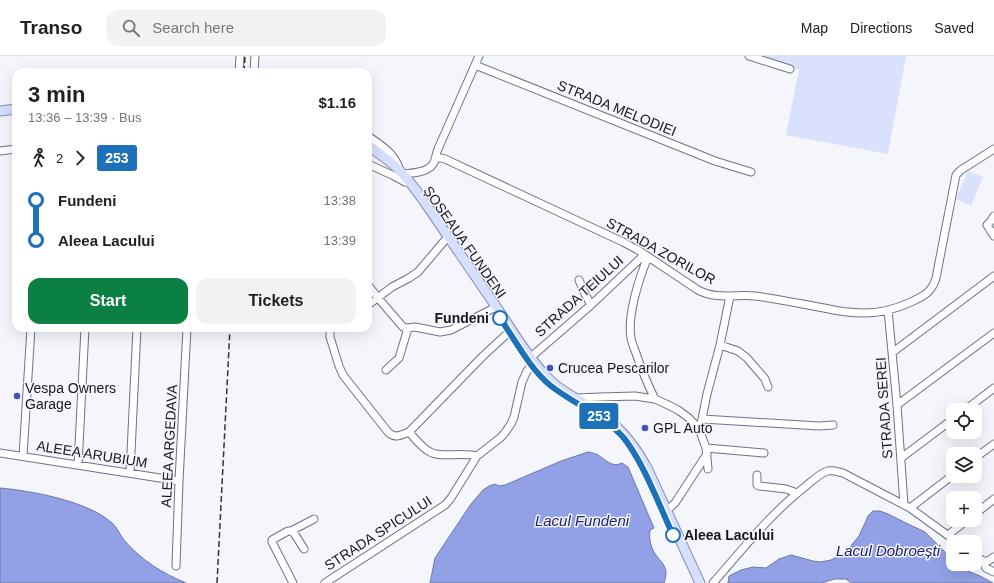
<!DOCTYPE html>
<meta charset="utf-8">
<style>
:root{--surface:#fff;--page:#f2f2f2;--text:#202124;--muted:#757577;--line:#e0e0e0;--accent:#0b8043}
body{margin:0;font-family:Arial,sans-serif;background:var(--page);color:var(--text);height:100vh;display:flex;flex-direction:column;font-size:15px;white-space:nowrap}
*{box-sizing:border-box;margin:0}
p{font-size:13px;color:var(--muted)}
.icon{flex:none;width:22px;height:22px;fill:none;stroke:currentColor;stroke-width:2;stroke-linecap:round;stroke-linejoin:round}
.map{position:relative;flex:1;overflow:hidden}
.panel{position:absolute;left:12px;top:12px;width:360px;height:264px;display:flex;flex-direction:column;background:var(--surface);border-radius:12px;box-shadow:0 4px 16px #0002}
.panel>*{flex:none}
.badge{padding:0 8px;border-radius:3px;font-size:14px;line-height:26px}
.fabs{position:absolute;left:946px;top:347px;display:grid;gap:8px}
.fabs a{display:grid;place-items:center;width:36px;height:36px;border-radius:8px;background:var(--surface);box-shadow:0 4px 16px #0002;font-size:20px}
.map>.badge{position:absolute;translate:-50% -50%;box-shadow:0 0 0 2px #fff}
.legs{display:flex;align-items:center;gap:6px;height:44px;padding:0 16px;font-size:13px}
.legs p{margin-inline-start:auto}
.overview{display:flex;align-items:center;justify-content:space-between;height:68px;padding:0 16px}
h1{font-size:22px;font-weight:700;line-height:30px}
.primary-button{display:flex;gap:8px;margin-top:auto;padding:8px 16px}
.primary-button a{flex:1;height:46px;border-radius:12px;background:var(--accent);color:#fff;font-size:16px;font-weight:700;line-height:46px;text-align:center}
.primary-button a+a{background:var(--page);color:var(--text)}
ul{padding:0 16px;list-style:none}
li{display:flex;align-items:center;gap:14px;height:40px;font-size:15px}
li i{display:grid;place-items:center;width:6px;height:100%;margin:0 5px;background:currentColor}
li i::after{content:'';width:10px;height:10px;margin:-5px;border:3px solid;border-radius:50%;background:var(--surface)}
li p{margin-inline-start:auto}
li:first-child i{background:linear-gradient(#0000 50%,currentColor 0)}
li:last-child i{background:linear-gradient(currentColor 50%,#0000 0)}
header{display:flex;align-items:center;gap:24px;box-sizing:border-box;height:56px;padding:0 20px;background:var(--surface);border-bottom:1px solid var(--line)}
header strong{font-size:19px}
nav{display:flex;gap:22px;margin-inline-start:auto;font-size:14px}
.search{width:280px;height:36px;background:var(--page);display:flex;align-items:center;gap:10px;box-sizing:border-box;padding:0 14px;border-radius:12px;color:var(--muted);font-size:15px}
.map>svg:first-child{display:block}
</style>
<header>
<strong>Transo</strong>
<div class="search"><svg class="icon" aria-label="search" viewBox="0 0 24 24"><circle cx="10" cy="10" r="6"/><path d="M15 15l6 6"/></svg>Search here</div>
<nav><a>Map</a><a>Directions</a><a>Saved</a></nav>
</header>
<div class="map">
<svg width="994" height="527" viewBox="0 0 994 527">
<rect width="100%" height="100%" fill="#f4f6fb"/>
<path fill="#dae1fc" d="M 756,0 L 906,0 L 888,98 L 786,79 L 799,14 Z
M 968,115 L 983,121 L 971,150 L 956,143 Z"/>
<path fill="#92a1e5" stroke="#6d78aa" d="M 588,396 C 592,397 595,397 598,399 C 606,404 612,412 622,407 L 628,411 L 654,472 L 650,474 C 649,482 650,489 654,496 C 661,508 670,509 664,527 L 430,527 L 435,502 L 471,448 L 483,434 L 489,430 L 495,428 L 499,430 L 505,429 L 561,405 Z
M 0,432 C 32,435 88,445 112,467 C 117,471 120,479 124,484 C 141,504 162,517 186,527 L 0,527 Z
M 873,455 L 880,455 L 888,458 L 908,468 L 925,476 L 953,504 L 953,508 L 957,508 L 970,516 L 980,520 L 993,527 L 851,527 L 846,523 L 834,523 L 822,527 L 728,527 L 729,520 L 741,514 L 753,511 L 766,512 L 779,503 L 791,499 L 813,505 L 821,506 L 831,504 L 845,497 L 859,480 L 865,467 L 868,460 Z"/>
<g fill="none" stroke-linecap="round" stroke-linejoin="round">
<defs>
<path id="minor" d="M 749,0 L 790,13
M 475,9 L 715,105 L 751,116
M 239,16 L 240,0
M 254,16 L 255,0
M 368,80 C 382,90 395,97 400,115
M 0,95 L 16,93
M 435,102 L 441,102 L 445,103 L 623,186 L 638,194 L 698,234 C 716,244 736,238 755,240 C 778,243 801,248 824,252 C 837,255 850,257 864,257 C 880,257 896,253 911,246 C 924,240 932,236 936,222 L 956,119 L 961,114 L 994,93
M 368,108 L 392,119 L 405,126
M 403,118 C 412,117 427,117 433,108 C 436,104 436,97 438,93 L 479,0
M 994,160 L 991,165 L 987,169 L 994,180
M 648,201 C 639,222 627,260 631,282 C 632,288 635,294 637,300 C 642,315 648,329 655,343
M 579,224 L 585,238 L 591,249
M 368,229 L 378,242 L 403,271 L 408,272 L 415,271 L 440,276 L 451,274 L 494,252
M 368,249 L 392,231 L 409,222 L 418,216 L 446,183
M 888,254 L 897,349 L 904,449
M 330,272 L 330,281 L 339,310 L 343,319 L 350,328 L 388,376 C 395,383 401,379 409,376 L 483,300 L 509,276
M 720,289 L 738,295 L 747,302 L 765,323 L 768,331
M 893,296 L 994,220
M 531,301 L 591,249 L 644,199
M 386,314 L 399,302 L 408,272
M 576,342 L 600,341 L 635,340 L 655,343 L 666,348 L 678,354 L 689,362 L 699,373 L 706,392 L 708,413
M 897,349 L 994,277
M 965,354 L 994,332
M 702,363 L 819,370 L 833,369
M 699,373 L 702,363 L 707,338 L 720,289 L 730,240
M 409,376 C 415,383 422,392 430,396 C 440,402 463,396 477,400
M 706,392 L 764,397
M 0,397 L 179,425
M 23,400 L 31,272
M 901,402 L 953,363
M 975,402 L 994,388
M 78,409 L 85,272
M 130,417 L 137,272
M 757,419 L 757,429 L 759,430 L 786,433 L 797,437
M 910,452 L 953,419
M 664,457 L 675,447 L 707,398
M 975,458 L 994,443
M 291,475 L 314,463
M 948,479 L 967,464
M 975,499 L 983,505
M 983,505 L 986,512 L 994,516
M 983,505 L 988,505 L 994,501
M 176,510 L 179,425 L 187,272
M 293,527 L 272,486 L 272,484 L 288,475 L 291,475 L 294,477 L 304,493
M 325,527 L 445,449 L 451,442 L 477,400 L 500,382 L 504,378 L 511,368 L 514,361 L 522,326 L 527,315 L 532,309
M 713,527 C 743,493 770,458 806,430 C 812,425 820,417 828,415 C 834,414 838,416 843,417 L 910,452 L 957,486"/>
<path id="major" d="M 0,55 L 16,53
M 368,90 C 378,97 388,103 396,111 C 409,123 418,137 428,151 C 451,185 474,218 497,252 C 512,274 526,299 545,319 C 558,334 578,343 595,354 C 618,368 634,388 647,412 L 700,527"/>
</defs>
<use href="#minor" stroke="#6c728a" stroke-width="9"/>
<use href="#major" stroke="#828bb1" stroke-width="11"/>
<use href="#minor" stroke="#fff" stroke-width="7"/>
<use href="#major" stroke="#d7dfff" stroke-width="9"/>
<path stroke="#31333c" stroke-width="1.5" stroke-dasharray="6 3" stroke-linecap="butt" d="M 244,16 L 245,0
M 217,527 L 230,272"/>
</g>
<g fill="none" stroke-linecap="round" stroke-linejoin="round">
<defs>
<path id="line-1" d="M 500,262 C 515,284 530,313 551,330 C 574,348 603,359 623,381 C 636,397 645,416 653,434 C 660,449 666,464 673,479"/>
</defs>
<use href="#line-1" stroke="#fff" stroke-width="9"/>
<use href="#line-1" stroke="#1d71b8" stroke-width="6"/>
</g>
<g fill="#fff" stroke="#1d71b8" stroke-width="2">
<circle cx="500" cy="262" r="7"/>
<circle cx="673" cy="479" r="7"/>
</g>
<g fill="#444dc2" stroke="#f4f6fb" stroke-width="1.5">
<circle cx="550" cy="312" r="4"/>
<circle cx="17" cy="340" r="4"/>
<circle cx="645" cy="372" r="4"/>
</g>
<g text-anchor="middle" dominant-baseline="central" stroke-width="3" stroke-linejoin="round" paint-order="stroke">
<g font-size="14" fill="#161821" stroke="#f4f6fb">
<text transform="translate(617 52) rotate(22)">STRADA MELODIEI</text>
<text transform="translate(465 186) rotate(55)">ȘOSEAUA FUNDENI</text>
<text transform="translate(661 195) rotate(29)">STRADA ZORILOR</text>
<text transform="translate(579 240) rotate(-42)">STRADA TEIULUI</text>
<text transform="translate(884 352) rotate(-94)">STRADA SEREI</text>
<text transform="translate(169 390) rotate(-87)">ALEEA ARGEDAVA</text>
<text transform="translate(92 398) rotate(9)">ALEEA ARUBIUM</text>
<text transform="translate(378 477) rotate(-33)">STRADA SPICULUI</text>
</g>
<g font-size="14" font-weight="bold" fill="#161821" stroke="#f4f6fb" text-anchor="end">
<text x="489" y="262">Fundeni</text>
<text x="684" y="479" text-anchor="start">Aleea Lacului</text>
</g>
<g font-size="14" fill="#161821" stroke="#f4f6fb" text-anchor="start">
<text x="558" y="312">Crucea Pescarilor</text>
<text x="25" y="332">Vespa Owners<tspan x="25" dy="16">Garage</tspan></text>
<text x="653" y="372">GPL Auto</text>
</g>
<g font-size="15" font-style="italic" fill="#1f216f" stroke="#f4f6fb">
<text x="582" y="464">Lacul Fundeni</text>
<text x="888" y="494">Lacul Dobroești</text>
</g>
</g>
</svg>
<div class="fabs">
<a><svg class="icon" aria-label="locate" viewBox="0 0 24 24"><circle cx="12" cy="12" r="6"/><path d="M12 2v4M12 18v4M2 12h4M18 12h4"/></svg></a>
<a><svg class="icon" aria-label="layers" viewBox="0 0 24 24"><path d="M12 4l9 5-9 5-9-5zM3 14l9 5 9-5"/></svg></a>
<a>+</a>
<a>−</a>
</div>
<b class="badge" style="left:599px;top:360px;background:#1d71b8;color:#fff">253</b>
<section class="panel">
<div class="overview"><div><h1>3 min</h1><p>13:36 – 13:39 · Bus</p></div><b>$1.16</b></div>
<div class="legs"><svg class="icon" aria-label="walk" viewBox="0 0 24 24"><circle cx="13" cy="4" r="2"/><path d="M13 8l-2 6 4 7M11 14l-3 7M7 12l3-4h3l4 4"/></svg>2<svg class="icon" aria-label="forward" viewBox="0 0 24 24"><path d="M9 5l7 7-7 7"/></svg><b class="badge" style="background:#1d71b8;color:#fff">253</b></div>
<ul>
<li><i style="color:#1d71b8"></i><b>Fundeni</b><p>13:38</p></li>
<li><i style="color:#1d71b8"></i><b>Aleea Lacului</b><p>13:39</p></li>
</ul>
<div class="primary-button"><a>Start</a><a>Tickets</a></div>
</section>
</div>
